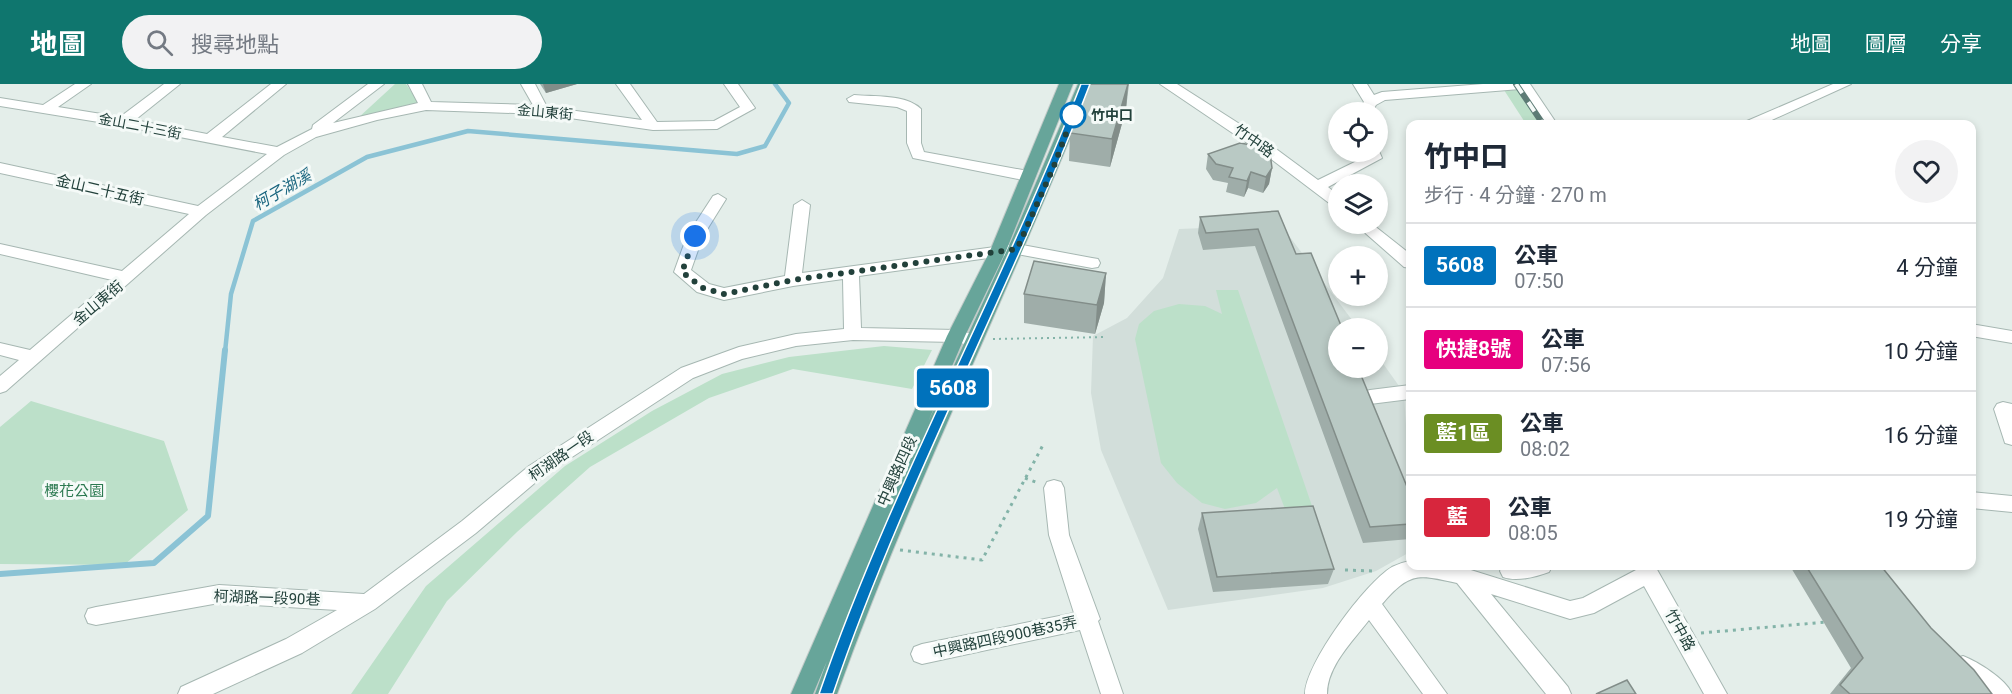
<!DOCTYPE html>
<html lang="zh-TW">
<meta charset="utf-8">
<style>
:root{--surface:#fff;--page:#f2f2f3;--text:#1f2937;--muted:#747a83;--line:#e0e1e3;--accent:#0f766e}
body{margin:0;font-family:Roboto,"Noto Sans TC",sans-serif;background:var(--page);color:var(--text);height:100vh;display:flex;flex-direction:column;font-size:22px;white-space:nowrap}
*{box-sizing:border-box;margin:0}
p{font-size:20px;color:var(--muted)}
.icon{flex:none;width:33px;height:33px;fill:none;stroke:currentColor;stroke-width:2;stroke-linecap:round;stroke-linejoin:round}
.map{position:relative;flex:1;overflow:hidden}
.details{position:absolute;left:1406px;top:36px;width:570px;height:450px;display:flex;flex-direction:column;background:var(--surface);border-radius:12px;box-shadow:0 3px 9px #0003}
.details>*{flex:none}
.badge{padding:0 12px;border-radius:4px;font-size:21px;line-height:39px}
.fabs{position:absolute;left:1328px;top:18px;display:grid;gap:12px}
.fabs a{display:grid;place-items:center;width:60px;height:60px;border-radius:50%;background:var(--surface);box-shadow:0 3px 9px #0003;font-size:30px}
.you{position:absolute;width:30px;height:30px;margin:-15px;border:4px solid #fff;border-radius:50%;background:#1a73e8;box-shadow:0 0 0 9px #1a73e833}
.map>.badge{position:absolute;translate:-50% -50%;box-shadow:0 0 0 3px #fff}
.round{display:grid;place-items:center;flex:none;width:63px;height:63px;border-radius:32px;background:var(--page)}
.head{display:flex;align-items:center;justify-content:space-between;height:102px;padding:0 18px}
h1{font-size:28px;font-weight:800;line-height:45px}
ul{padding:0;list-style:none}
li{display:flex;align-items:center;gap:18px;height:84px;padding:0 18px;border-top:2px solid var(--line)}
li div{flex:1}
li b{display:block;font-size:22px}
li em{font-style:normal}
li .badge{min-width:66px;font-weight:700;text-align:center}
header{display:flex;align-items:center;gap:36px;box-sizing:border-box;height:84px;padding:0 30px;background:var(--accent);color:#fff}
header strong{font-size:28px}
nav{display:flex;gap:33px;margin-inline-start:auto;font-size:21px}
.search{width:420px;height:54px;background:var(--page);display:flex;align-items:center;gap:15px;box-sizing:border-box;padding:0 21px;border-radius:33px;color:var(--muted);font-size:22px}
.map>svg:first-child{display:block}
</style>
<header>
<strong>地圖</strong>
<div class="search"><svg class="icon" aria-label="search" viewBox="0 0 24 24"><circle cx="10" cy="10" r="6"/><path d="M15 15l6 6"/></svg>搜尋地點</div>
<nav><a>地圖</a><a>圖層</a><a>分享</a></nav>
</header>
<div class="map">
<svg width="2012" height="610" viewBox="0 0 2012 610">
<rect width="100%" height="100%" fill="#e4eeea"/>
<path fill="#d2deda" d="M 1281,141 L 1358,244 L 1338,244 L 1338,284 L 1377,284 L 1377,271 L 1404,309 L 1410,405 L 1410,468 L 1376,487 L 1323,504 L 1168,526 L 1101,366 L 1091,309 L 1093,252 L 1127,234 L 1163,194 L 1179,145 Z"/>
<path fill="#bce0c9" d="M 395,0 L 406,0 L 420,21 L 358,34 Z
M 1532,5 L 1556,40 L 1526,40 L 1504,6 Z
M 1216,206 L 1238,206 L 1312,422 L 1285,425 L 1277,404 L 1256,419 L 1225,425 L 1202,419 L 1177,399 L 1161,379 L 1135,255 L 1139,240 L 1154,227 L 1179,220 L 1205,222 L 1222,230 Z
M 884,262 L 932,266 L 912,305 L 793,285 L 709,314 L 590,383 L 517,448 L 447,517 L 388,610 L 351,610 L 426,502 L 565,382 L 652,327 L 722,290 L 789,273 Z
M 31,317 L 164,357 L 188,426 L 124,481 L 0,480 L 0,343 Z"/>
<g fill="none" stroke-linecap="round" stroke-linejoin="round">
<path stroke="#8bc3d5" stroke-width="4.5" d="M 225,268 L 231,210 L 253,137 L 367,73 L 468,47 L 737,70 L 765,62 L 789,19 L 775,0"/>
<path stroke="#8bc3d5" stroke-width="6" d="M 0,490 L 154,479 L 208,432 L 225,266"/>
<defs>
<path id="minor" d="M 75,0 L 91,0 L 58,23 L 120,33 L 164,0 L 180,0 L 135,36 L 207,50 L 271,0 L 286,0 L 222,53 L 277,63 L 312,45 L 313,41 L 368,0 L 384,0 L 333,39 L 418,19 L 408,0 L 422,0 L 431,18 L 533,21 L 521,0 L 535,0 L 547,23 L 642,36 L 616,0 L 630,0 L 657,38 L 714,37 L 740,23 L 724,0 L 738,0 L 755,24 L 717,45 L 653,46 L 542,30 L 426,26 L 377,36 L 316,53 L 284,71 L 206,131 L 6,307 L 0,309 L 0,292 L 19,276 L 0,271 L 0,259 L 30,266 L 112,196 L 0,170 L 0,160 L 122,187 L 189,130 L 0,89 L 0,79 L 198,122 L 267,70 L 123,42 L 0,22 L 0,14 L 43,21 Z
M 1160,0 L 1177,0 L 1260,53 L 1318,96 L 1367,72 L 1366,68 L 1377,68 L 1378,65 L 1382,74 L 1328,103 L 1338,111 L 1338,124 L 1333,122 L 1271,75 Z
M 1353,0 L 1367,0 L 1374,11 L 1382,8 L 1483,0 L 1530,0 L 1557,40 L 1543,40 L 1520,5 L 1385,16 L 1376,21 L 1372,28 L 1358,28 L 1364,18 Z
M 1833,0 L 1851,0 L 1763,40 L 1745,40 L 1747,37 Z
M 854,11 C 874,13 906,10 921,25 L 921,59 L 924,68 L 1028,87 L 1035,92 L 1028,97 L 913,74 L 907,59 L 907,27 L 897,23 L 849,18 L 847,15 Z
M 718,110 L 726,115 L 703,152 L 691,186 L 709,200 L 724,204 L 785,192 L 794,121 L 802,116 L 810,121 L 802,189 L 1017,160 L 1092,174 L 1098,175 L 1100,179 L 1098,183 L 1092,184 L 1017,170 L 859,192 L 861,244 L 956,246 L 980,252 L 983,256 L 980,260 L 974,262 L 956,258 L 853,256 L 796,262 L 742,275 L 693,294 L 543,392 L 476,449 L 375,525 L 302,569 L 213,610 L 178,610 L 181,603 L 286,555 L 337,526 L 219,519 L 96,541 L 88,539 L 85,532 L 88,525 L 96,523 L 219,501 L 364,510 L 462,437 L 529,382 L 681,284 L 739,263 L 796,250 L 844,245 L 843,195 L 793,202 L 724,216 L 697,208 L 674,188 L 687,152 L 713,112 Z
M 1355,140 L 1372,140 L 1410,170 L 1410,184 L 1404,183 Z
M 1971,240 L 2012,247 L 2012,259 L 1971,252 Z
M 1410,301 L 1410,315 L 1370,320 L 1364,318 L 1361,313 L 1364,308 L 1370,306 Z
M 2003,318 L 2012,320 L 2012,361 L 2005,359 L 1994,325 L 1997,320 Z
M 1054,396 L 1061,398 L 1064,404 L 1069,451 L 1100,535 L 1098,537 L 1123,610 L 1101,610 L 1080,546 L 922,580 L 914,577 L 911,570 L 914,563 L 922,560 L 1074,529 L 1049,451 L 1044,404 L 1047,398 Z
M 1971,408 L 2012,412 L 2012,428 L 1971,424 Z
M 1410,477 L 1410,482 L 1458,482 L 1570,517 L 1583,514 L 1636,486 L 1634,482 L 1655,482 L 1727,610 L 1704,610 L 1644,502 L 1594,529 L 1570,535 L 1491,510 L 1568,603 L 1571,610 L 1546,610 L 1457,499 C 1417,490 1410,488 1382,520 L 1447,610 L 1423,610 L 1369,536 C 1353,557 1327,582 1327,610 L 1305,610 C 1305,580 1366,498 1392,483 C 1398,480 1404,478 1410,477 Z
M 1502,482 L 1552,482 L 1549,488 C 1536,493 1516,498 1503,493 L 1500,487 Z
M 1963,572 C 1978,578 2006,595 2012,610 L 1983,610 L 1955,589 L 1952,582 L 1955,575 Z"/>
<path id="major" d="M 1059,0 L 1073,0 L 1006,167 L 965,252 L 928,338 L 1013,153 L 1078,0 L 1092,0 C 1011,205 912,402 837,610 L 815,610 L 827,577 L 813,610 L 791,610 L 947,252 L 990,167 Z"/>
</defs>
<use href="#minor" stroke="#a6b7b2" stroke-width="2"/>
<use href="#major" stroke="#c1cac8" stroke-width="2"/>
<path stroke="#83b3a8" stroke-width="2" stroke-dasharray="2 4" stroke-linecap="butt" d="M 993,255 L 1107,253"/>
<path stroke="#83b3a8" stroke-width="3" stroke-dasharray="3 5" stroke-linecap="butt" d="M 1025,394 L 1038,399
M 900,466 L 982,476 L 1043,361
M 1345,486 L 1374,487
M 1701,549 L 1826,538"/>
<use href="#minor" fill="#fff" fill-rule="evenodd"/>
<use href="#major" fill="#67a59a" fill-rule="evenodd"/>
<defs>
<path id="rail" d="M 1516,0 L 1543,40"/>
</defs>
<use href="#rail" stroke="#5d7c76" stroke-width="6"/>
<use href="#rail" stroke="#f5faf8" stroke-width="4" stroke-dasharray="11" stroke-linecap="butt"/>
</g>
<path fill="#9fada9" d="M 540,0 L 577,0 L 546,9 Z
M 1086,0 L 1129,0 L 1126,25 L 1110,83 L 1069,77 L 1070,49 Z
M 1208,70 L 1272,84 L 1269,100 L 1263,109 L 1248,104 L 1244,113 L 1226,108 L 1228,99 L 1213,96 L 1206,85 Z
M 1278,127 L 1296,170 L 1410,410 L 1410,455 L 1363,459 L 1255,162 L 1203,166 L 1198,149 L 1200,133 Z
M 1106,189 L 1104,219 L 1095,250 L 1024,239 L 1024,210 Z
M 1202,429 L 1334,485 L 1328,500 L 1213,508 L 1198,445 Z
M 1790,482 L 1881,482 L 1931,544 L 1992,610 L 1830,610 L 1851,584 Z"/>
<path fill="#828d89" d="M 543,0 L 577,0 L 546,9 Z
M 1128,0 L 1126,25 L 1110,83 L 1112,55 Z
M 1272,84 L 1269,100 L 1263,109 L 1266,93 Z
M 1251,88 L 1248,104 L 1244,113 L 1247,97 Z
M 1106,189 L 1104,219 L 1095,250 L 1097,221 Z"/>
<path fill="#b9c9c4" stroke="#828d89" stroke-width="1.5" d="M 1086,0 L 1128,0 L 1112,55 L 1070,49 Z
M 1240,59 L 1262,63 L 1270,69 L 1272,84 L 1266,93 L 1251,88 L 1247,97 L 1229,93 L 1233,84 L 1216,80 L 1208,70 Z
M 1278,127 L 1296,170 L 1311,169 L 1342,244 L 1338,244 L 1338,284 L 1358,284 L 1410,410 L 1410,440 L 1370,443 L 1258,145 L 1206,149 L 1200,133 Z
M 1034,177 L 1106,189 L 1097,221 L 1024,210 Z
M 1313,422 L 1334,485 L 1217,493 L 1202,429 Z
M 1806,482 L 1881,482 L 1931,544 L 1974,586 L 1992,610 L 1850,610 L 1840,601 L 1863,574 Z
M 1627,596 L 1636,610 L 1596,610 Z"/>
<path fill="#0072bc" stroke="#fff" stroke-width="1.5" d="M 1081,0 L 1090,0 C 1011,206 904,401 833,610 L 819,610 C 891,401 1001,206 1081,0 Z"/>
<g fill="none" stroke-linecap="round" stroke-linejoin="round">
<path stroke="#22413b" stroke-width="6" stroke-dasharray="0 10.8" d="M 695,152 L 682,188 L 703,204 L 724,210 L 793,196 L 1017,165 L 1054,82 L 1073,31"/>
</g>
<circle fill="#fff" stroke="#0072bc" stroke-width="3" cx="1073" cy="31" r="12"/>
<g text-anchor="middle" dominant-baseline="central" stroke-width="6" stroke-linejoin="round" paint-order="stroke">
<g font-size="14" fill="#22413b" stroke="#f5faf8">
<text transform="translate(545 28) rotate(5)">金山東街</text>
<text transform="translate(140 42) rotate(11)">金山二十三街</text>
</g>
<g font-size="14" font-weight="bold" fill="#22413b" stroke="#f5faf8" text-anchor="start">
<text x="1091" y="31">竹中口</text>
</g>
<g font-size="15" fill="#22413b" stroke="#f5faf8">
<text transform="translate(1254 57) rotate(35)">竹中路</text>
<text transform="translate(100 106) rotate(13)">金山二十五街</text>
<text transform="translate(98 219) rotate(-40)">金山東街</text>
<text transform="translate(561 372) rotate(-35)">柯湖路一段</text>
<text transform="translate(897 387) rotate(-66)">中興路四段</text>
<text transform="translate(267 514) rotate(2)">柯湖路一段90巷</text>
<text transform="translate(1680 546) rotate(61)">竹中路</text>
<text transform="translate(1005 553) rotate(-12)">中興路四段900巷35弄</text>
</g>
<g font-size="15" fill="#2b7950" stroke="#f5faf8">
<text x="74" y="407">櫻花公園</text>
</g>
<g font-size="16" font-style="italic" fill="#1a667f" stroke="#f5faf8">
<text transform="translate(282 106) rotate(-30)">柯子湖溪</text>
</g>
</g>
</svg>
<div class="fabs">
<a><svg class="icon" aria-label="locate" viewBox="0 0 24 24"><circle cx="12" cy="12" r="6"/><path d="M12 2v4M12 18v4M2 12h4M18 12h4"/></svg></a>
<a><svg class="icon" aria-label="layers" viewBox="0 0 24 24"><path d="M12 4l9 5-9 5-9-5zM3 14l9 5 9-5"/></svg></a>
<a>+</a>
<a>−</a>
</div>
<div class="you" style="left:695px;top:152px"></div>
<b class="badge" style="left:953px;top:304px;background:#0072bc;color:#fff">5608</b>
<section class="details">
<div class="head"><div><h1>竹中口</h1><p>步行 · 4 分鐘 · 270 m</p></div><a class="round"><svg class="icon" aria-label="heart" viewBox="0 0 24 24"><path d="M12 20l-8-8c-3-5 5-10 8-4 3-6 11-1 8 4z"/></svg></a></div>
<ul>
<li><span class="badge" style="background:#0072bc;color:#fff">5608</span><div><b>公車</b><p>07:50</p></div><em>4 分鐘</em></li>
<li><span class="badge" style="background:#e6007e;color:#fff">快捷8號</span><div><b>公車</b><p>07:56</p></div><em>10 分鐘</em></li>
<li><span class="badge" style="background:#6b8e23;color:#fff">藍1區</span><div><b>公車</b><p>08:02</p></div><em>16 分鐘</em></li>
<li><span class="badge" style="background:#d7263d;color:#fff">藍</span><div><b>公車</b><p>08:05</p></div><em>19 分鐘</em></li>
</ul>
</section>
</div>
